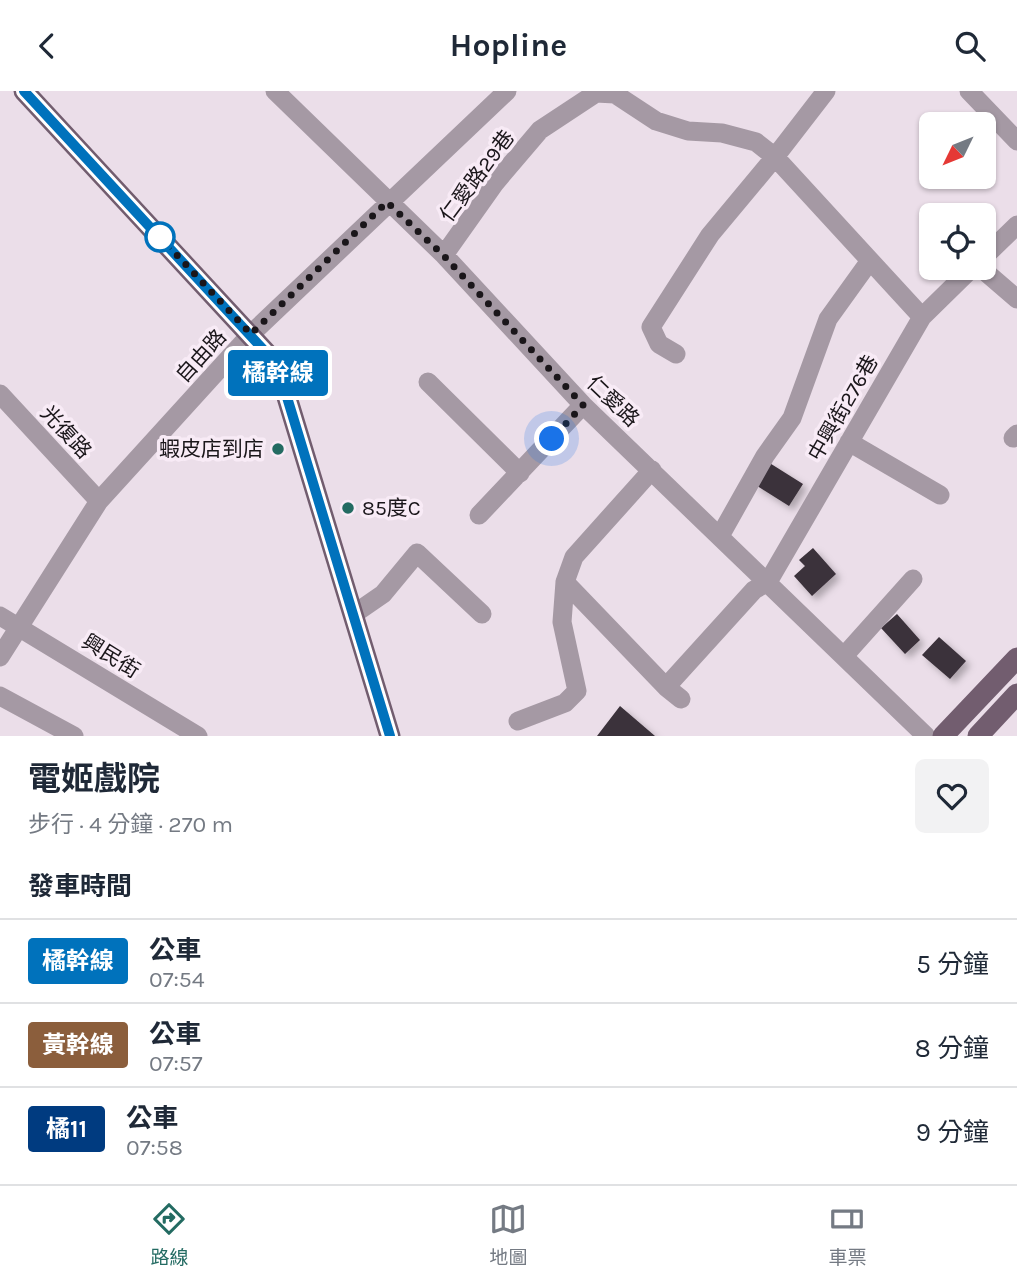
<!DOCTYPE html>
<html lang="zh-TW">
<meta charset="utf-8">
<style>
:root{--surface:#fff;--page:#f2f2f3;--text:#1f2937;--muted:#747a83;--line:#e0e1e3;--accent:#236b62}
body{margin:0;font-family:Karla,"Noto Sans TC",sans-serif;background:var(--page);color:var(--text);height:100vh;display:flex;flex-direction:column;font-size:26px;white-space:nowrap}
*{box-sizing:border-box;margin:0}
p{font-size:23px;color:var(--muted)}
.icon{flex:none;width:38px;height:38px;fill:none;stroke:currentColor;stroke-width:2;stroke-linecap:round;stroke-linejoin:round}
.map{position:relative;height:645px;overflow:hidden}
.panel{display:flex;flex-direction:column;background:var(--surface);flex:1}
.panel>*{flex:none}
.badge{padding:0 14px;border-radius:5px;font-size:24px;line-height:46px}
.needle{width:46px;rotate:227deg}
.tools{position:absolute;left:919px;top:21px;display:grid;gap:14px}
.tools a{display:grid;place-items:center;width:77px;height:77px;border-radius:10px;background:var(--surface);box-shadow:0 2px 5px #0004;font-size:35px}
.you{position:absolute;width:35px;height:35px;margin:-18px;border:5px solid #fff;border-radius:50%;background:#1a73e8;box-shadow:0 0 0 10px #1a73e833}
.map>.badge{position:absolute;translate:-50% -50%;box-shadow:0 0 0 4px #fff}
h2{padding:0 28px;font-size:26px;line-height:63px}
.round{display:grid;place-items:center;flex:none;width:74px;height:74px;border-radius:10px;background:var(--page)}
.head{display:flex;align-items:center;justify-content:space-between;height:119px;padding:0 28px}
h1{font-size:33px;font-weight:700;line-height:52px}
ul{padding:0;list-style:none}
li{display:flex;align-items:center;gap:21px;height:84px;padding:0 28px;border-top:2px solid var(--line)}
li div{flex:1}
li b{display:block;font-size:26px}
li em{font-style:normal}
li .badge{min-width:77px;font-weight:700;text-align:center}
header{display:flex;justify-content:space-between;align-items:center;height:91px;padding:0 28px;background:var(--surface);font-size:32px;font-weight:700}
.tab-bar{display:flex;justify-content:space-around;align-items:center;height:98px;border-top:2px solid var(--line);background:var(--surface);font-size:19px;color:var(--muted)}
.tab-bar a{display:grid;justify-items:center;gap:4px}
.tab-bar .active{color:var(--accent)}
.map>svg:first-child{display:block}
</style>
<header><svg class="icon" aria-label="back" viewBox="0 0 24 24"><path d="M15 5l-7 7 7 7"/></svg>Hopline<svg class="icon" aria-label="search" viewBox="0 0 24 24"><circle cx="10" cy="10" r="6"/><path d="M15 15l6 6"/></svg></header>
<div class="map">
<svg width="1017" height="645" viewBox="0 0 1017 645">
<defs>
<filter id="shadow"><feDropShadow dx="4.5" dy="4.5" stdDeviation="3.5" flood-color="#0004"/></filter>
</defs>
<rect width="100%" height="100%" fill="#ebdee9"/>
<path fill="#3b313a" filter="url(#shadow)" d="M 768,371 L 803,393 L 789,415 L 754,393 Z
M 813,457 L 836,483 L 812,505 L 794,485 L 805,475 L 799,469 Z
M 897,523 L 920,549 L 905,563 L 881,537 Z
M 939,546 L 966,570 L 950,588 L 922,564 Z
M 620,615 L 655,645 L 597,645 Z"/>
<g fill="none" stroke-linecap="round" stroke-linejoin="round">
<path stroke="#a599a4" stroke-width="19" d="M 275,0 L 444,164 L 583,314 L 926,645
M 969,0 L 1017,50
M 444,164 L 495,92 L 540,39 L 596,2 L 615,3 L 656,30 L 688,40 L 722,42 L 756,51 L 775,66 L 826,0
M 984,166 L 1017,134
M 981,177 L 1017,208
M 676,263 L 659,253 L 651,236 L 710,144 L 775,66 L 922,226
M 428,291 L 520,382
M 0,303 L 99,410
M 1013,347 L 1017,343
M 849,351 L 940,404
M 652,379 L 574,466 L 565,491 L 666,596 L 681,608
M 479,424 L 583,314
M 720,445 L 765,365 L 792,327 L 828,228 L 869,171
M 354,523 L 383,503 L 417,462 L 482,523
M 0,525 L 198,645
M 844,565 L 913,488
M 0,566 L 99,410 L 251,243 L 507,0
M 666,596 L 754,499 L 768,491 L 922,226 L 972,177
M 0,605 L 74,645
M 518,630 L 565,612 L 577,600 L 562,531 L 565,491"/>
<path stroke="#725d6f" stroke-width="21" d="M 24,0 L 272,268 L 286,303 L 390,645
M 943,645 L 1017,567
M 978,645 L 1017,603"/>
</g>
<g fill="none" stroke-linecap="round" stroke-linejoin="round">
<defs>
<path id="line" d="M 24,0 L 272,268 L 286,303 L 390,645"/>
</defs>
<use href="#line" stroke="#fff" stroke-width="16"/>
<use href="#line" stroke="#0072bc" stroke-width="10"/>
<path stroke="#1a161a" stroke-width="7" stroke-dasharray="0 12.6" d="M 160,146 L 251,243 L 387,111 L 443,164 L 583,314 L 552,348"/>
</g>
<circle fill="#fff" stroke="#0072bc" stroke-width="3.5" cx="160" cy="146" r="14"/>
<g fill="#236b62" stroke="#f8ebf6" stroke-width="2.5">
<circle cx="278" cy="358" r="7"/>
<circle cx="348" cy="417" r="7"/>
</g>
<g text-anchor="middle" dominant-baseline="central" stroke-width="7" stroke-linejoin="round" paint-order="stroke">
<g font-size="21" fill="#1a161a" stroke="#f8ebf6">
<text transform="translate(477 85) rotate(-53)">仁愛路29巷</text>
<text transform="translate(201 265) rotate(-48)">自由路</text>
<text transform="translate(613 310) rotate(44)">仁愛路</text>
<text transform="translate(843 317) rotate(-60)">中興街276巷</text>
<text transform="translate(66 341) rotate(47)">光復路</text>
<text transform="translate(111 565) rotate(32)">興民街</text>
</g>
<g font-size="21" fill="#1a161a" stroke="#f8ebf6" text-anchor="end">
<text x="264" y="358">蝦皮店到店</text>
<text x="362" y="417" text-anchor="start">85度C</text>
</g>
</g>
</svg>
<div class="tools">
<a><svg class="needle" viewBox="-14 -14 28 28"><path d="M0-13l5 13h-10z" fill="#e53935"/><path d="M0 13l5-13h-10z" fill="#747a83"/></svg></a>
<a><svg class="icon" aria-label="locate" viewBox="0 0 24 24"><circle cx="12" cy="12" r="6"/><path d="M12 2v4M12 18v4M2 12h4M18 12h4"/></svg></a>
</div>
<div class="you" style="left:552px;top:348px"></div>
<b class="badge" style="left:278px;top:282px;background:#0072bc;color:#fff">橘幹線</b>
</div>
<section class="panel">
<div class="head"><div><h1>電姬戲院</h1><p>步行 · 4 分鐘 · 270 m</p></div><a class="round"><svg class="icon" aria-label="heart" viewBox="0 0 24 24"><path d="M12 20l-8-8c-3-5 5-10 8-4 3-6 11-1 8 4z"/></svg></a></div>
<h2>發車時間</h2>
<ul>
<li><span class="badge" style="background:#0072bc;color:#fff">橘幹線</span><div><b>公車</b><p>07:54</p></div><em>5 分鐘</em></li>
<li><span class="badge" style="background:#8b5e3c;color:#fff">黃幹線</span><div><b>公車</b><p>07:57</p></div><em>8 分鐘</em></li>
<li><span class="badge" style="background:#003b80;color:#fff">橘11</span><div><b>公車</b><p>07:58</p></div><em>9 分鐘</em></li>
</ul>
</section>
<nav class="tab-bar">
<a class="active"><svg class="icon" aria-label="directions" viewBox="0 0 24 24"><path d="M12 3l9 9-9 9-9-9zM9 14v-3h6M13 9l2 2-2 2"/></svg>路線</a>
<a><svg class="icon" aria-label="map" viewBox="0 0 24 24"><path d="M3 6l6-2 6 2 6-2v14l-6 2-6-2-6 2zM9 4v14M15 6v14"/></svg>地圖</a>
<a><svg class="icon" aria-label="tickets" viewBox="0 0 24 24"><path d="M3 7h18v10H3zM15 7v10"/></svg>車票</a>
</nav>
